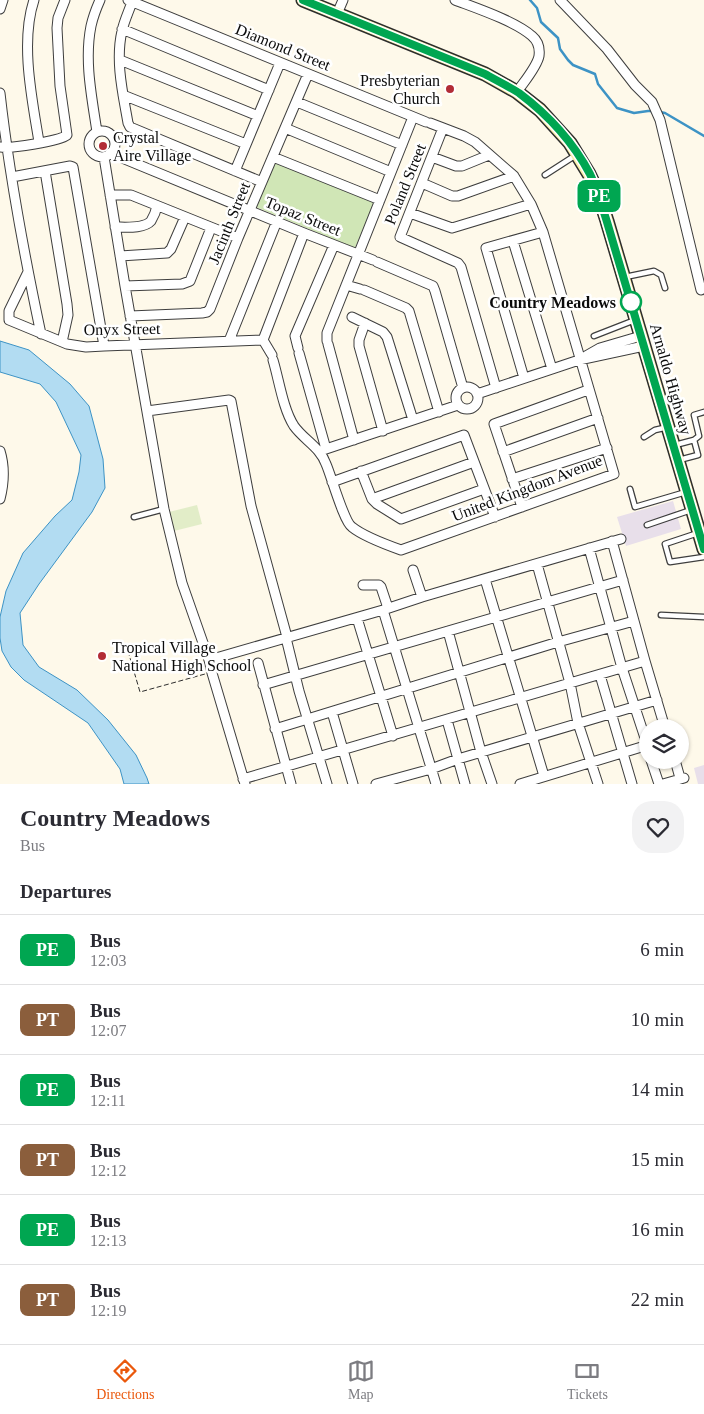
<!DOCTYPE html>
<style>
:root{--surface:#fff;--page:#f2f2f3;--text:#2b2b33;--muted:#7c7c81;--line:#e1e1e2;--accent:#ea580c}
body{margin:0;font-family:Georgia,serif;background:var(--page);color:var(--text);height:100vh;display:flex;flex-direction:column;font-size:19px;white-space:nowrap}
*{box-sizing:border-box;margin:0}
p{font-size:16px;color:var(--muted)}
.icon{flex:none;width:28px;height:28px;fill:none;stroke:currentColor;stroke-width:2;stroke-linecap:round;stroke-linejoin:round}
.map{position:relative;height:784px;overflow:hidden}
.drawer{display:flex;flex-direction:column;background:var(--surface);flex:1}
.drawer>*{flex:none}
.badge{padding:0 10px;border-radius:8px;font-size:18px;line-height:32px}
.controls{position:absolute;left:639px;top:719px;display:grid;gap:10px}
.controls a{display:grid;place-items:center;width:50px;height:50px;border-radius:50%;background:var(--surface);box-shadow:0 1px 4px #0004;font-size:25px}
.map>.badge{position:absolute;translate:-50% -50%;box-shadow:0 0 0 2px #fff}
h2{padding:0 20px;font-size:19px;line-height:45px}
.round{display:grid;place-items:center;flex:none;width:52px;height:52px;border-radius:20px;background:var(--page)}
.head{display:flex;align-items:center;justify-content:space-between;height:85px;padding:0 20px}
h1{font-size:24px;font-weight:700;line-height:38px}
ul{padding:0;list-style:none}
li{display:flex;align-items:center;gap:15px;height:70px;padding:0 20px;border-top:1px solid var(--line)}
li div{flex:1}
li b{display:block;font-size:19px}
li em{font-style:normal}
li .badge{min-width:55px;font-weight:700;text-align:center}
.tab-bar{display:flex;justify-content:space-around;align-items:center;height:70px;border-top:1px solid var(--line);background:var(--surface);font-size:14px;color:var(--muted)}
.tab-bar a{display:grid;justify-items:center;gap:2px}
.tab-bar .selected{color:var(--accent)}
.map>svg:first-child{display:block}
</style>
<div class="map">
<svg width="704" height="784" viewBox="0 0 704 784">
<rect width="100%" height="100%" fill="#fef9ea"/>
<path fill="#e8dfea" d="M 673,501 L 681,529 L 626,546 L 617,517 Z
M 704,765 L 704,784 L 698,784 L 694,768 Z"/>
<path fill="#d0e6b6" d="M 276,161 L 374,202 L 355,248 L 256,207 Z"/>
<path fill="#e2edc8" d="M 197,505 L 202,524 L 174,531 L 169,512 Z"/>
<path fill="#b2dcf2" stroke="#3d93c5" d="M 0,341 L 29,350 L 70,384 L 89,406 L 103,459 L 105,488 L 92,512 L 39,584 L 20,613 L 23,645 L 39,667 L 77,690 L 108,720 L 136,755 L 147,778 L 149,784 L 124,784 L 120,769 L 88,723 L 24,680 L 11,667 L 2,651 L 0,638 L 0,617 L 6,591 L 23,553 L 55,516 L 72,500 L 79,472 L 81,455 L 56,402 L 40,384 L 0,372 Z"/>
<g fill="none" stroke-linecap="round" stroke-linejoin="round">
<path stroke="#3d93c5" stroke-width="2.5" d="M 530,0 L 537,8 L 541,22 L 558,38 L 560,49 L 568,60 L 573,65 L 595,74 L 598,84 L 617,108 L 634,113 L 648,111 L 654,111
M 660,112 L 665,113 L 704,136"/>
<defs>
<path id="lane" d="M 545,175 L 576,155
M 625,277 L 654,271 L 661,275 L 665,288
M 594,336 L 635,320
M 644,437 L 655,430 L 668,427
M 675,445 L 694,440 L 699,436 L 694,415 L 704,412
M 679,460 L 698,455 L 694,440
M 630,489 L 635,507 L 686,492
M 134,517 L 164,509
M 647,525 L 691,510
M 698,533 L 665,544 L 670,562 L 704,557
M 661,615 L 704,617"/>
<path id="street" d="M 34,0 C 20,42 32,99 39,142
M 128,0 L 426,122
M 455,0 C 476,8 515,21 532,36 C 538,41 540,48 539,56 C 537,67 523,83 517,92
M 560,0 L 607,49 L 635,85 L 652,102 L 660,120 L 701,290
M 132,2 C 129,11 124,21 122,31 C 115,61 123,94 128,123 L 130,127 L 262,182
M 0,9 L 3,0
M 337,14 L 343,0
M 122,29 L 269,90
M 120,60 L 258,116
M 0,93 C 9,173 24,254 41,334
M 123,95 L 246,144
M 297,102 L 402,145
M 285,128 L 391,172
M 443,128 L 400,237 L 458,263 L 461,267 L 496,388
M89 144a13 13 0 1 1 26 0a13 13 0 1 1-26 0Z
M 97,132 C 92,98 84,61 91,26 C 93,17 96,9 100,0
M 0,147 C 10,149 60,141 67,135 L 60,86 L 57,28 L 58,18 L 65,0
M 110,153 L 304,233 L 373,260
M 104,157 L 125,286 L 164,509 L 182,583 L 209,660 L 212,673 L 245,784
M 273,157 L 380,200
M 432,157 L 456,166 L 462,166 L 489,155
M 45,171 L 67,304 L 68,315 L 62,342
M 235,171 L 280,63
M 12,177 L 70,166 L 73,167 L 104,346
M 422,183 L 452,196 L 458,196 L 514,176
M 110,195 L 131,195 L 238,238
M 410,213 L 452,228 L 531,204
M 115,227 C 125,227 144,229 151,221 C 154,216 156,211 157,206
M 513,241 L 552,369
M 120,256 L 167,253 L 171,249 L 185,217
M 377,262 L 433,286 L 435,291 L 463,388
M 28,272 L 9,311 L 9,320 L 67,344 L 86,347 L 104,346 L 263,340
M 346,285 L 360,289
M 125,286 L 182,284 L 190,281 L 211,228
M 364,290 L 406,308 L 409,311 L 439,412
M 130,316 L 202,313 L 207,312 L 210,309 L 238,238 L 308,74
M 352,317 L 383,332 L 387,337 L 413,420
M 365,323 L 359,340 L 359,346 L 383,431
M 229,341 L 277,221
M 327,341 L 327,333 L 413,117
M 328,344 L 354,440
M 298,348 L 295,336 L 334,245
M 299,353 L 326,449
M 272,355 L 263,340 L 304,233
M 586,356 L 600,348 L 641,336
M 273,360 C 279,380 283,409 294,426 C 304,440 320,447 326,464 C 331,475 344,522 352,527 C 363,536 387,545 401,550 L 614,474 L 543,232 L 531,204 L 514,176 L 475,142 L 464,136 L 430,123
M 524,378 L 486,248 L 543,232
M456 398a11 11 0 1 1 22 0a11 11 0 1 1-22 0Z
M 477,394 L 579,360 L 644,346
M 147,411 L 229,400 L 231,401 L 251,506 L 287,637 L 287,642 L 299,691 L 327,784
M 0,451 C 5,467 4,483 0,499
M 320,451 L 458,405
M 503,452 L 598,418
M 361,471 L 372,499 L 377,504 L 401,519 L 484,489
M 512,479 L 607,448
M 332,482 L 464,435 L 495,517
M 372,499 L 474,462
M 522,507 L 494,424 L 588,390
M 612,541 L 645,661 L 665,728
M 589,548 L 622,668 L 648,747
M 537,564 L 570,683 L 578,723 L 598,784
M 413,570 L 422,597
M 485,579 L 544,776
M 363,585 L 379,585 L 381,587 L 388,608
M 383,610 L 436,784
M 357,618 L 393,736
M 448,631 L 481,752 L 492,784
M 209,660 L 383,610 L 422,597 L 621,539
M 258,663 L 291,784
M 600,675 L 632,784
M 263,685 L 623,580
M 332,712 L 353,784
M 447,720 L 465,784
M 275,729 L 558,642 L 634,621
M 651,760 L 659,784
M 675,760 L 680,778
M 243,779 L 645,661
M 376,784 L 431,769 L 458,759 L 657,700
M 520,784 L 648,745
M 663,784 L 684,778"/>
<path id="secondary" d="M 303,0 L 485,74 L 517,92 L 540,110 L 570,143 L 589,174 L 598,193 L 607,221 L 704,549"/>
</defs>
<use href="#lane" stroke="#3e3e3e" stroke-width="7"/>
<use href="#street" stroke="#3e3e3e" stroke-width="11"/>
<use href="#secondary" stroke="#2d2d2d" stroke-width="15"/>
<path stroke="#2d2d2d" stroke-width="1" stroke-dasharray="5 2.5" stroke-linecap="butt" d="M 128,651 L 140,692 L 205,674"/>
<use href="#lane" stroke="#fff" stroke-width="4.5"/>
<use href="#street" stroke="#fff" stroke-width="9"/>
<use href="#secondary" stroke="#faefa9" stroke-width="12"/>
</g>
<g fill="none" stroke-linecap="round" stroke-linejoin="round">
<defs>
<path id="line" d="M 303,0 L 485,74 C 496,80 508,86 519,93 C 547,114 573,142 590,174 C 597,189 602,206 607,222 L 704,549"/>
</defs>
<use href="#line" stroke="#fff" stroke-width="11"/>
<use href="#line" stroke="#00a651" stroke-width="8"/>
</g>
<g fill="#b22c36" stroke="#fff" stroke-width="2">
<circle cx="450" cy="89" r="5"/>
<circle cx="103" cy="146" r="5"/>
<circle cx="102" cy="656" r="5"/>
</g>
<circle fill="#fff" stroke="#00a651" stroke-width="2.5" cx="631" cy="302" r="10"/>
<g text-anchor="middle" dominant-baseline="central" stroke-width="5" stroke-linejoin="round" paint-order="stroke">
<g font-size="16" fill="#0b0b0b" stroke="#fff">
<text transform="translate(283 47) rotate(22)">Diamond Street</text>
<text transform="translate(405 184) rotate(-68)">Poland Street</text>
<text transform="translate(303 216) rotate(22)">Topaz Street</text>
<text transform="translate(229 223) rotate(-68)">Jacinth Street</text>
<text transform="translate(122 329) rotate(-1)">Onyx Street</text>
<text transform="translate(671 379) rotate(74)">Arnaldo Highway</text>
<text transform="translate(527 488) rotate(-21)">United Kingdom Avenue</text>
</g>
<g font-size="16" fill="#0b0b0b" stroke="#fff" text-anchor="start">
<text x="440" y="80" text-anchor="end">Presbyterian<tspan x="440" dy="18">Church</tspan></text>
<text x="113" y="137">Crystal<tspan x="113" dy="18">Aire Village</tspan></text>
<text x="112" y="647">Tropical Village<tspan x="112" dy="18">National High School</tspan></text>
</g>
<g font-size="16" font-weight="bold" fill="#0b0b0b" stroke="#fff" text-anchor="end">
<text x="616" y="302">Country Meadows</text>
</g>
</g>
</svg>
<div class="controls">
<a><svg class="icon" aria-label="layers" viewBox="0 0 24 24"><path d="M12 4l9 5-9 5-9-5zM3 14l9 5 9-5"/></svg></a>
</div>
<b class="badge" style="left:599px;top:196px;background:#00a651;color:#fff">PE</b>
</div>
<section class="drawer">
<div class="head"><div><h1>Country Meadows</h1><p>Bus</p></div><a class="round"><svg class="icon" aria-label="heart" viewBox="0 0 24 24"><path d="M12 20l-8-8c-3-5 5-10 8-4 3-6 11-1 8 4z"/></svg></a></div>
<h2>Departures</h2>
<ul>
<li><span class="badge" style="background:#00a651;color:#fff">PE</span><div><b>Bus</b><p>12:03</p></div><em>6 min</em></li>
<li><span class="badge" style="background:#8b5e3c;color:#fff">PT</span><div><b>Bus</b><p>12:07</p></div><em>10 min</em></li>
<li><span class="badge" style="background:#00a651;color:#fff">PE</span><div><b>Bus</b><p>12:11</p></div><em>14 min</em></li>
<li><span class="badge" style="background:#8b5e3c;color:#fff">PT</span><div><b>Bus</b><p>12:12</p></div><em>15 min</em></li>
<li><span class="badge" style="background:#00a651;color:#fff">PE</span><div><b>Bus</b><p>12:13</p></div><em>16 min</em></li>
<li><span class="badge" style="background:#8b5e3c;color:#fff">PT</span><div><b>Bus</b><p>12:19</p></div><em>22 min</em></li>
</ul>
</section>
<nav class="tab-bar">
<a class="selected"><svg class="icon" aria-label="directions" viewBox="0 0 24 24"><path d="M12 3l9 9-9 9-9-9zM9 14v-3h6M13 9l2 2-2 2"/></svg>Directions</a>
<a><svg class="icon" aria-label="map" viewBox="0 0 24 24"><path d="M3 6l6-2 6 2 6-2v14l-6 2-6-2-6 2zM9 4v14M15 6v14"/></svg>Map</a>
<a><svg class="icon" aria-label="tickets" viewBox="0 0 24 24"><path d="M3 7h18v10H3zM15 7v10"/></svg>Tickets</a>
</nav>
